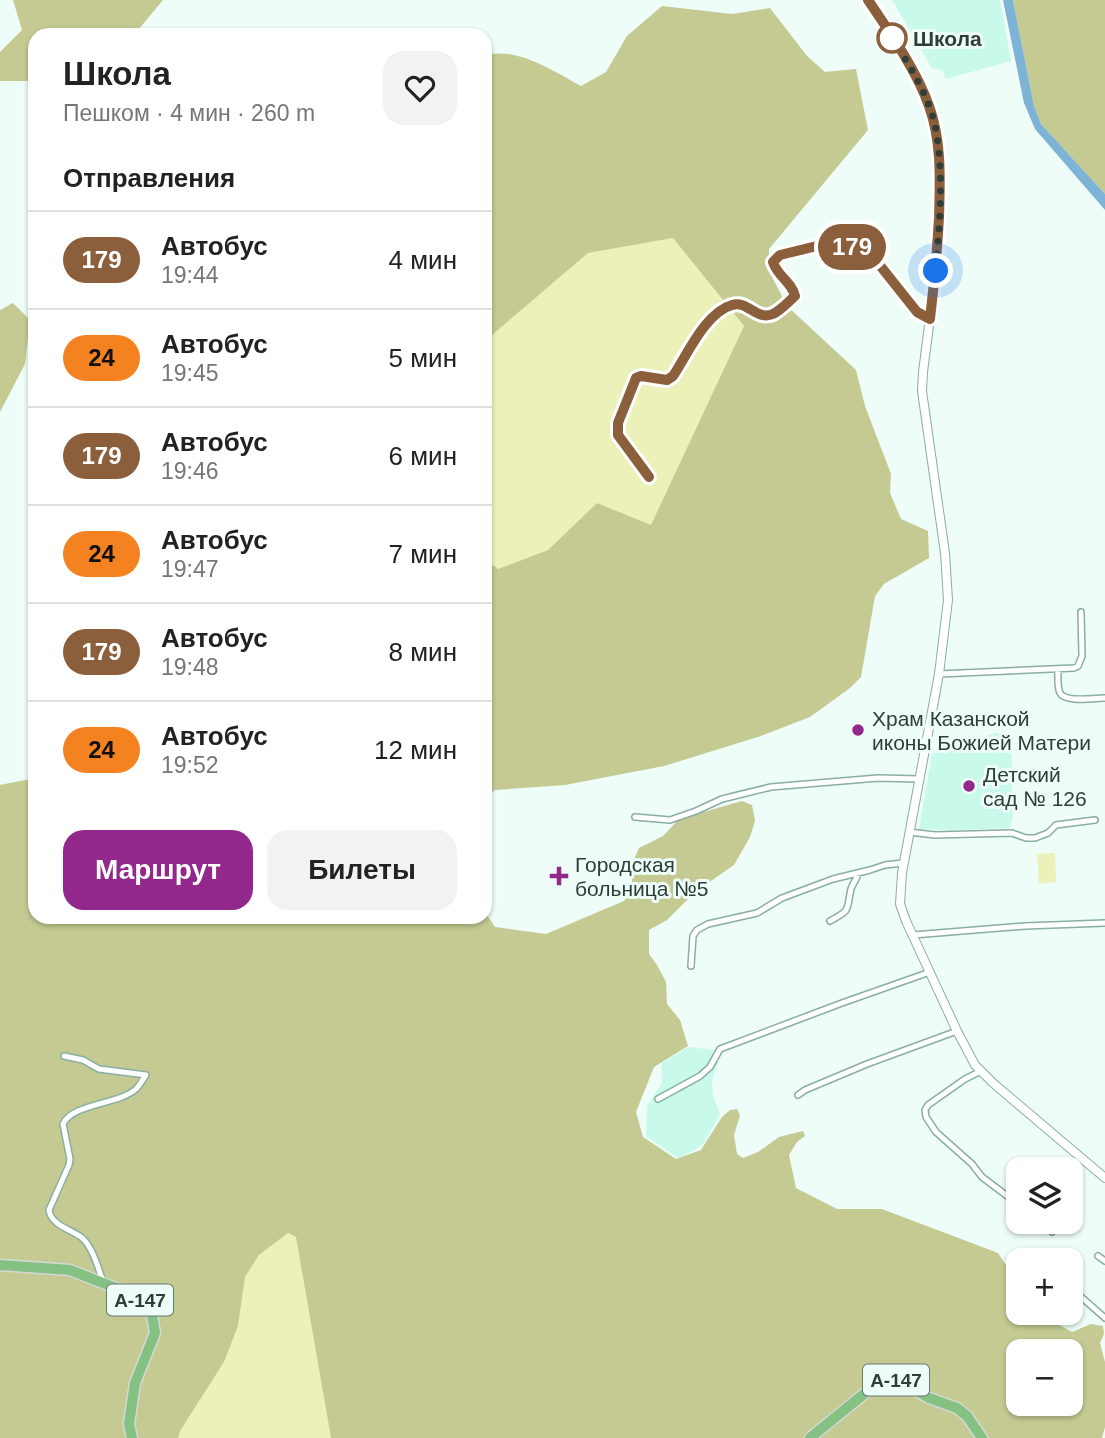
<!DOCTYPE html>
<html lang="ru">
<meta charset="utf-8">
<style>
:root{--surface:#fff;--page:#f2f2f2;--text:#222;--muted:#767676;--line:#e0e0e0;--accent:#92288c}
body{margin:0;font-family:Arial,sans-serif;background:var(--page);color:var(--text);height:100vh;display:flex;flex-direction:column;font-size:26px;white-space:nowrap}
*{box-sizing:border-box;margin:0}
p{font-size:23px;color:var(--muted)}
.icon{flex:none;width:38px;height:38px;fill:none;stroke:currentColor;stroke-width:2;stroke-linecap:round;stroke-linejoin:round}
.map{position:relative;flex:1;overflow:hidden}
.details{position:absolute;left:28px;top:28px;width:464px;height:896px;display:flex;flex-direction:column;background:var(--surface);border-radius:21px;box-shadow:0 2px 5px #0004}
.details>*{flex:none}
.badge{padding:0 14px;border-radius:23px;font-size:24px;line-height:46px}
.buttons{position:absolute;left:1006px;top:1157px;display:grid;gap:14px}
.buttons a{display:grid;place-items:center;width:77px;height:77px;border-radius:14px;background:var(--surface);box-shadow:0 2px 5px #0004;font-size:35px}
.you{position:absolute;width:35px;height:35px;margin:-18px;border:5px solid #fff;border-radius:50%;background:#1a73e8;box-shadow:0 0 0 10px #1a73e833}
.map>.badge{position:absolute;translate:-50% -50%;box-shadow:0 0 0 4px #fff}
h2{padding:0 35px;font-size:26px;line-height:63px}
.round{display:grid;place-items:center;flex:none;width:74px;height:74px;border-radius:21px;background:var(--page)}
.head{display:flex;align-items:center;justify-content:space-between;height:119px;padding:0 35px}
h1{font-size:33px;font-weight:700;line-height:52px}
.action{display:flex;gap:14px;margin-top:auto;padding:14px 35px}
.action a{flex:1;height:80px;border-radius:21px;background:var(--accent);color:#fff;font-size:28px;font-weight:700;line-height:80px;text-align:center}
.action a+a{background:var(--page);color:var(--text)}
ul{padding:0;list-style:none}
li{display:flex;align-items:center;gap:21px;height:98px;padding:0 35px;border-top:2px solid var(--line)}
li div{flex:1}
li b{display:block;font-size:26px}
li em{font-style:normal}
li .badge{min-width:77px;font-weight:700;text-align:center}
.map>svg:first-child{display:block}
</style>
<div class="map">
<svg width="1105" height="1438" viewBox="0 0 1105 1438">
<rect width="100%" height="100%" fill="#eefdf8"/>
<path fill="#c8f9eb" d="M 892,0 L 1000,0 L 1011,61 L 946,79 L 942,70 L 932,68 Z
M 1011,732 L 1013,817 L 1010,828 L 955,830 L 919,829 L 932,754 L 995,733 Z
M 689,1047 L 714,1050 L 719,1060 L 712,1080 L 713,1096 L 720,1114 L 704,1143 L 693,1151 L 678,1158 L 646,1136 L 647,1106 L 662,1083 L 662,1063 Z"/>
<path fill="#ebf1b9" d="M 673,238 L 744,326 L 651,526 L 597,503 L 548,550 L 498,569 L 485,559 L 485,341 L 588,253 Z
M 1055,853 L 1056,882 L 1039,884 L 1037,854 Z
M 288,1233 L 296,1236 L 331,1438 L 178,1438 L 180,1431 L 224,1362 L 238,1326 L 245,1277 L 259,1255 Z"/>
<path fill="#c4ca92" fill-rule="evenodd" d="M 13,0 L 163,0 L 134,35 L 35,35 L 35,81 L 0,81 L 0,52 L 22,30 Z
M 1013,0 L 1105,0 L 1105,194 L 1041,124 L 1034,106 Z
M 662,6 L 732,14 L 770,8 L 807,56 L 825,72 L 856,69 L 868,130 L 769,249 L 769,271 L 787,306 L 856,370 L 865,406 L 891,474 L 890,493 L 901,519 L 928,531 L 929,558 L 884,584 L 875,596 L 861,677 L 850,688 L 810,717 L 761,736 L 664,766 L 565,785 L 495,790 L 485,799 L 485,559 L 498,569 L 548,550 L 597,503 L 651,525 L 744,326 L 673,238 L 588,253 L 485,341 L 485,55 C 518,47 553,71 581,86 L 606,72 L 627,36 Z
M 13,303 L 30,320 L 25,364 L 0,412 L 0,310 Z
M 35,778 L 35,917 L 485,917 L 485,912 L 495,927 L 546,934 L 624,901 L 632,889 L 632,864 L 639,848 L 663,836 L 679,819 L 742,801 L 752,805 L 755,821 L 750,837 L 734,865 L 695,892 L 667,920 L 649,930 L 649,954 L 657,965 L 666,982 L 667,1004 L 680,1020 L 688,1046 L 654,1067 L 636,1112 L 643,1137 L 676,1159 L 701,1150 L 722,1117 L 730,1110 L 737,1109 L 740,1115 L 734,1135 L 737,1154 L 743,1158 L 758,1152 L 779,1137 L 803,1131 L 805,1136 L 797,1142 L 789,1155 L 796,1188 L 837,1209 L 882,1209 L 998,1253 L 1018,1283 L 1018,1312 L 1043,1313 L 1048,1319 L 1072,1332 L 1091,1324 L 1103,1326 L 1104,1334 L 1100,1343 L 1105,1362 L 1105,1427 L 1102,1438 L 331,1438 L 296,1237 L 288,1233 L 259,1255 L 245,1277 L 238,1326 L 224,1362 L 180,1431 L 178,1438 L 0,1438 L 0,785 ZM 1018,1351 L 1071,1351 L 1071,1404 L 1018,1404 Z"/>
<path fill="#7db3d5" d="M 1003,0 L 1013,0 L 1034,106 L 1041,124 L 1105,194 L 1105,210 L 1035,129 L 1024,103 Z"/>
<g fill="none" stroke-linecap="round" stroke-linejoin="round">
<defs>
<path id="street" d="M 649,477 L 618,435 L 618,423 L 636,378 L 641,376 L 667,380 L 673,377 C 686,356 710,305 737,303 C 744,303 747,307 752,311 C 769,322 782,308 795,296 C 792,282 777,276 773,262 L 780,255 L 802,248 L 825,244 L 860,248 L 878,263 L 917,312 L 930,319
M 1058,669 C 1058,676 1057,687 1060,693 C 1065,703 1095,698 1105,698
M 939,674 L 1074,668 L 1078,666 L 1082,656 L 1081,612
M 635,817 L 670,820 L 696,811 L 722,799 L 771,787 L 878,778 L 920,779
M 909,832 L 935,835 L 1012,833 L 1026,838 L 1035,838 L 1048,833 L 1056,825 L 1095,820
M 830,921 C 852,909 846,911 851,889 C 853,883 857,879 858,873
M 913,935 L 1025,926 L 1105,923
M 691,966 L 693,936 L 697,930 L 708,924 L 757,913 L 782,898 L 833,879 L 870,870 L 885,865 L 903,863
M 64,1056 L 83,1060 L 99,1069 L 146,1075 C 143,1079 140,1085 136,1089 C 118,1105 73,1103 63,1124 L 70,1159 L 69,1165 L 49,1210 C 51,1225 70,1229 81,1237 C 92,1245 99,1270 103,1282
M 981,1071 L 965,1079 L 928,1105 L 925,1110 L 926,1117 L 936,1132 L 972,1164 L 982,1177 L 1018,1204
M 798,1095 L 805,1090 L 867,1064 L 957,1031
M 658,1099 L 700,1076 L 710,1067 L 720,1049 L 842,1003 L 930,972
M 1041,1222 L 1052,1232
M 1098,1256 L 1105,1261
M 1071,1288 L 1105,1318"/>
<path id="secondary" d="M 868,0 L 919,83 L 929,106 L 937,135 L 941,181 L 936,271 L 923,372 L 922,391 L 945,553 L 948,600 L 939,674 L 902,873 L 900,904 L 906,921 L 957,1031 L 975,1065 L 993,1083 L 1105,1178"/>
<path id="highway" d="M 0,1265 L 70,1270 L 136,1296 L 146,1305 L 152,1315 L 155,1333 L 135,1383 L 129,1424 L 132,1438
M 810,1438 L 875,1385 L 885,1379 L 893,1378 L 929,1398 L 957,1408 L 967,1416 L 982,1438"/>
</defs>
<use href="#street" stroke="#89aea3" stroke-width="8"/>
<use href="#secondary" stroke="#89aea3" stroke-width="10"/>
<use href="#highway" stroke="#d5d8d7" stroke-width="13"/>
<use href="#street" stroke="#fff" stroke-width="5"/>
<use href="#secondary" stroke="#fff" stroke-width="8"/>
<use href="#highway" stroke="#84c183" stroke-width="10"/>
</g>
<g fill="none" stroke-linecap="round" stroke-linejoin="round">
<defs>
<path id="line" d="M 649,477 L 618,435 L 618,423 L 636,378 L 641,376 L 667,380 L 673,376 C 687,355 706,312 732,305 C 748,300 756,321 773,314 C 781,310 788,302 795,296 C 792,282 777,276 773,262 L 780,255 L 825,244 L 860,248 L 878,263 L 917,312 L 930,319 C 934,285 937,252 939,218 C 940,180 942,142 929,106 C 917,71 889,31 868,0"/>
</defs>
<use href="#line" stroke="#fff" stroke-width="16"/>
<use href="#line" stroke="#8b5e3c" stroke-width="10"/>
<path stroke="#2e3e39" stroke-width="7" stroke-dasharray="0 12.6" d="M 892,38 C 911,68 932,100 937,136 C 944,180 939,227 936,271"/>
</g>
<circle fill="#fff" stroke="#8b5e3c" stroke-width="3.5" cx="892" cy="38" r="14"/>
<g fill="#92288c" stroke="#eefdf8" stroke-width="2.5">
<circle cx="858" cy="730" r="7"/>
<circle cx="969" cy="786" r="7"/>
<path d="M555.5 865.5h7v7h7v7h-7v7h-7v-7h-7v-7h7z"/>
</g>
<g text-anchor="middle" dominant-baseline="central" stroke-width="6" stroke-linejoin="round" paint-order="stroke">
<g fill="#eefdf8" stroke="#687772" stroke-width="2">
<rect x="107" y="1284.5" width="66" height="31" rx="5"/>
<rect x="863" y="1364.5" width="66" height="31" rx="5"/>
</g>
<g font-size="19" font-weight="bold" fill="#2e3e39">
<text x="140" y="1300">А-147</text>
<text x="896" y="1380">А-147</text>
</g>
<g font-size="21" font-weight="bold" fill="#2e3e39" stroke="#eefdf8" text-anchor="start">
<text x="913" y="38">Школа</text>
</g>
<g font-size="21" fill="#2e3e39" stroke="#eefdf8" text-anchor="start">
<text x="872" y="718">Храм Казанской<tspan x="872" dy="24">иконы Божией Матери</tspan></text>
<text x="983" y="774">Детский<tspan x="983" dy="24">сад № 126</tspan></text>
<text x="575" y="864">Городская<tspan x="575" dy="24">больница №5</tspan></text>
</g>
</g>
</svg>
<div class="buttons">
<a><svg class="icon" aria-label="layers" viewBox="0 0 24 24"><path d="M12 4l9 5-9 5-9-5zM3 14l9 5 9-5"/></svg></a>
<a>+</a>
<a>−</a>
</div>
<div class="you" style="left:936px;top:271px"></div>
<b class="badge" style="left:852px;top:247px;background:#8b5e3c;color:#fff">179</b>
<section class="details">
<div class="head"><div><h1>Школа</h1><p>Пешком · 4 мин · 260 m</p></div><a class="round"><svg class="icon" aria-label="heart" viewBox="0 0 24 24"><path d="M12 20l-8-8c-3-5 5-10 8-4 3-6 11-1 8 4z"/></svg></a></div>
<h2>Отправления</h2>
<ul>
<li><span class="badge" style="background:#8b5e3c;color:#fff">179</span><div><b>Автобус</b><p>19:44</p></div><em>4 мин</em></li>
<li><span class="badge" style="background:#f58220;color:#111">24</span><div><b>Автобус</b><p>19:45</p></div><em>5 мин</em></li>
<li><span class="badge" style="background:#8b5e3c;color:#fff">179</span><div><b>Автобус</b><p>19:46</p></div><em>6 мин</em></li>
<li><span class="badge" style="background:#f58220;color:#111">24</span><div><b>Автобус</b><p>19:47</p></div><em>7 мин</em></li>
<li><span class="badge" style="background:#8b5e3c;color:#fff">179</span><div><b>Автобус</b><p>19:48</p></div><em>8 мин</em></li>
<li><span class="badge" style="background:#f58220;color:#111">24</span><div><b>Автобус</b><p>19:52</p></div><em>12 мин</em></li>
</ul>
<div class="action"><a>Маршрут</a><a>Билеты</a></div>
</section>
</div>
